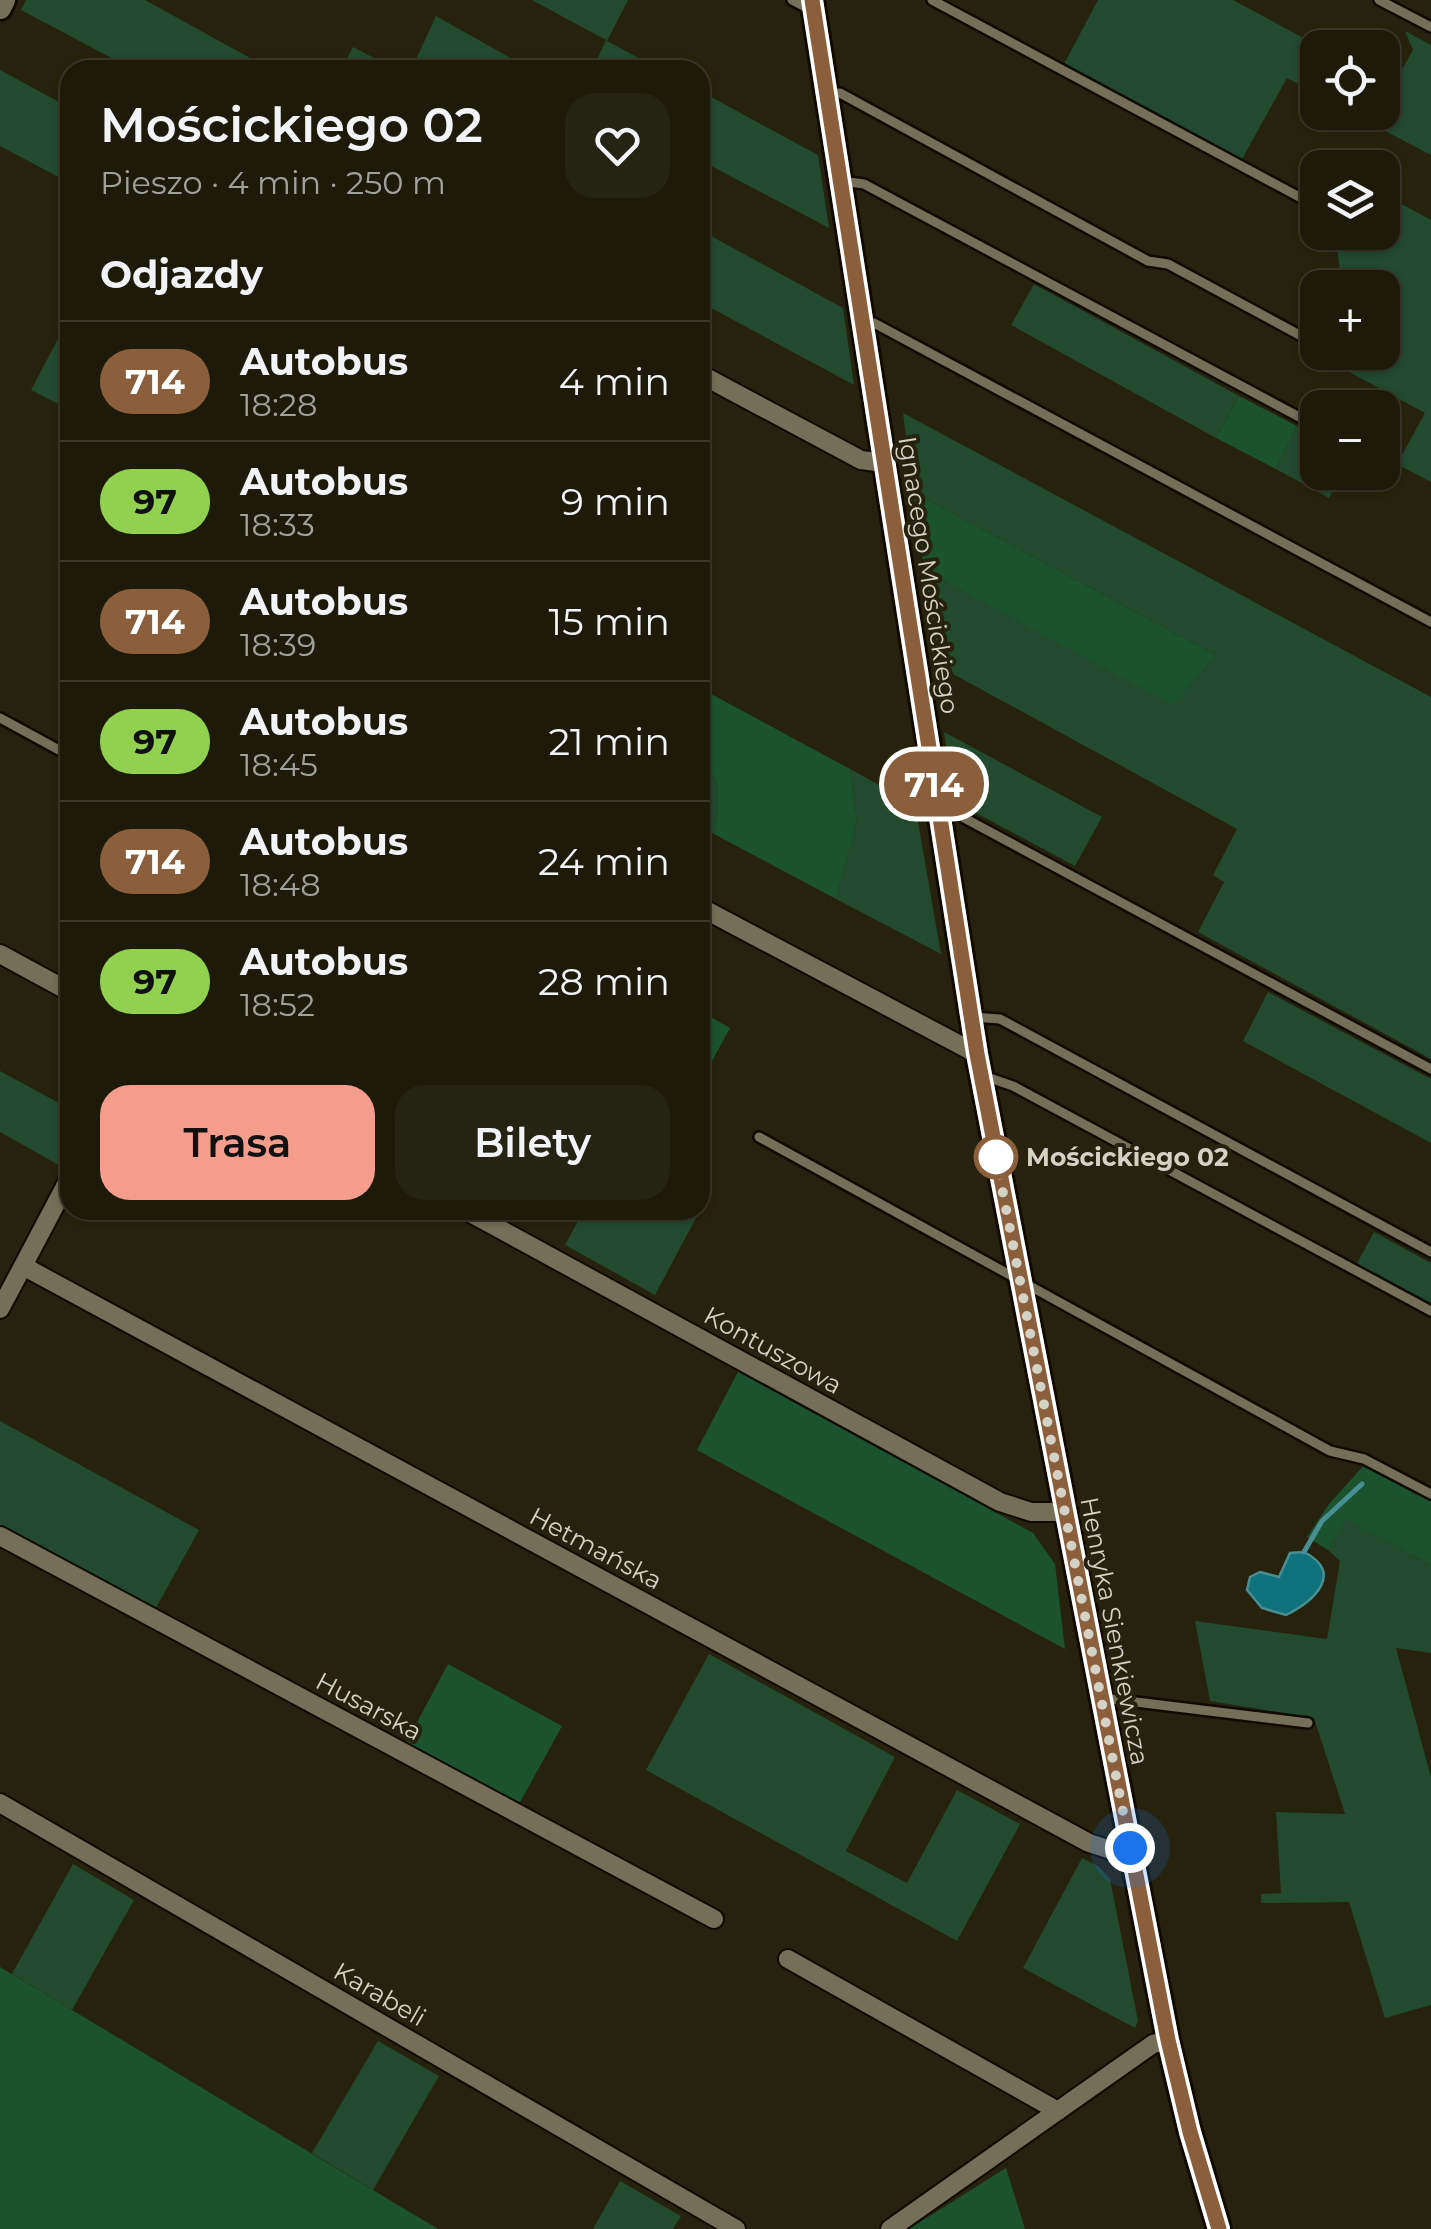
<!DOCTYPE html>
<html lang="pl">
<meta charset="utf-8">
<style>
:root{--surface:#1d1a0a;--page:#252313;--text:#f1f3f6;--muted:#a0a19c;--line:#3b382b;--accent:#f49d8d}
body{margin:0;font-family:Montserrat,sans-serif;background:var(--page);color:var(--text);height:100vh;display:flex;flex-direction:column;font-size:38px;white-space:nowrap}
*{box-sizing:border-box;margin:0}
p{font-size:32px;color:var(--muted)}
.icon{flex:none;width:55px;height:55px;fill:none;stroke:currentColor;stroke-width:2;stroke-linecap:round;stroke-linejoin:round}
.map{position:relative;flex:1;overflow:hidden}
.sheet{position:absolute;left:60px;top:60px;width:650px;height:1160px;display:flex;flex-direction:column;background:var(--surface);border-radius:30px;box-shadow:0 2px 8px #0004,0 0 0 2px var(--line)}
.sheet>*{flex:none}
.badge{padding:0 20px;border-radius:32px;font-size:35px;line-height:65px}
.fabs{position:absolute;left:1300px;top:30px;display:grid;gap:20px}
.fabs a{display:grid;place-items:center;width:100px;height:100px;border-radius:20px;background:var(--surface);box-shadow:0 2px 8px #0004,0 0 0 2px var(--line);font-size:50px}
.you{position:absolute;width:50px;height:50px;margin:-25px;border:8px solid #fff;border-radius:50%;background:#1a73e8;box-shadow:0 0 0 15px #1a73e833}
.map>.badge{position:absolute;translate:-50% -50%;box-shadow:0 0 0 5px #fff}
h2{padding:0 40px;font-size:38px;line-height:90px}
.round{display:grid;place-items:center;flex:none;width:105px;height:105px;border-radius:30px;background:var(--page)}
.summary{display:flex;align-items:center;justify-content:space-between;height:170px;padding:0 40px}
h1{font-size:48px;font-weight:600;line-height:75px}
.button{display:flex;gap:20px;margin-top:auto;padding:20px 40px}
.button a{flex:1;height:115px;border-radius:30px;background:var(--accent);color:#111;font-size:40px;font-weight:600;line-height:115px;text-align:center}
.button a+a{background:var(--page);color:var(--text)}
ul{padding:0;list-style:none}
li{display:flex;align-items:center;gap:30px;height:120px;padding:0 40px;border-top:2px solid var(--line)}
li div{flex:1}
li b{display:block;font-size:38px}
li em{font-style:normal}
li .badge{min-width:110px;font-weight:700;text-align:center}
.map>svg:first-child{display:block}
</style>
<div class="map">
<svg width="1431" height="2229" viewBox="0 0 1431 2229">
<rect width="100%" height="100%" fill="#27220d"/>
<path fill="#224a2f" d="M 26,0 L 145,0 L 272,70 L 134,70 L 21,10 Z
M 532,0 L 628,0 L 607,41 L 661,70 L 592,70 L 606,40 Z
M 1098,0 L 1233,0 L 1320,47 L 1317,94 L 1287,78 L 1242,159 L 1064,64 Z
M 436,16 L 532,70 L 416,70 L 412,68 Z
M 1405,31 L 1431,45 L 1431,155 L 1351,113 L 1382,112 L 1383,82 L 1392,87 L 1413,50 Z
M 353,47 L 397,70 L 341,70 Z
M 0,70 L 70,108 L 70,183 L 0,146 Z
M 700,91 L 818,155 L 829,228 L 700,160 Z
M 1383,194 L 1431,220 L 1431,482 L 1397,464 L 1425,413 L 1329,361 L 1333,353 L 1382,352 L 1382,288 L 1342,287 L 1335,233 L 1382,232 Z
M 700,230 L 843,308 L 854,385 L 700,302 Z
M 1034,284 L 1239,396 L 1216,438 L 1011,325 Z
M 70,316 L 70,410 L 31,390 Z
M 903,413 L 1431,697 L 1431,1059 L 1198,932 L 1224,882 L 1213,875 L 1237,829 L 933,663 L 924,570 L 1173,704 L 1215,655 L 913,492 Z
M 1297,426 L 1317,437 L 1318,472 L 1342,473 L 1329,498 L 1276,469 Z
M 944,732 L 1102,817 L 1075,866 L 954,801 Z
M 700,757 C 724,782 719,801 714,834 L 700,826 Z
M 850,769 L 915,805 L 941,954 L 836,899 L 857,821 Z
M 1268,992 L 1431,1079 L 1431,1143 L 1243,1041 Z
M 0,1071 L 70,1109 L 70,1145 L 59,1165 L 0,1132 Z
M 584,1210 L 685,1210 L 697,1216 L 655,1295 L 565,1245 Z
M 1374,1232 L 1431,1263 L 1431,1307 L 1356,1265 Z
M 0,1421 L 199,1530 L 156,1608 L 0,1525 Z
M 1344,1518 L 1431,1565 L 1431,1653 L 1396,1648 L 1431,1777 L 1431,2005 L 1385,2018 L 1349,1902 L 1261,1903 L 1261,1894 L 1281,1893 L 1276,1812 L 1345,1814 L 1314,1718 L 1210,1701 L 1195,1621 L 1327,1639 L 1340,1561 L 1328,1550 Z
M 709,1654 L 895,1757 L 846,1851 L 907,1883 L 957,1790 L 1020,1824 L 957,1941 L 646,1770 Z
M 1082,1858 L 1098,1866 L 1110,1879 L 1138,2021 L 1135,2028 L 1023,1968 Z
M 73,1864 L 134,1900 L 72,2010 L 12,1974 Z
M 378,2041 L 439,2076 L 373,2190 L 312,2153 Z
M 620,2181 L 681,2216 L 673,2229 L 593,2229 Z"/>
<path fill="#1c532f" d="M 1239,396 L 1297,426 L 1276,469 L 1216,438 Z
M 913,492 L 1215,655 L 1173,705 L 924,570 Z
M 700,688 L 850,769 L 857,821 L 836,899 L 714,834 C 719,801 724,782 700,757 Z
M 700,1011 L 730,1028 L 700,1083 Z
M 738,1372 L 1033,1533 L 1055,1564 L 1065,1649 L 697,1450 Z
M 1366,1463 L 1431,1498 L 1431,1565 L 1345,1519 L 1328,1550 L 1307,1537 L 1329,1504 Z
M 448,1664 L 562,1726 L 518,1806 L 405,1745 Z
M 0,1967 L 438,2229 L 0,2229 Z
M 1006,2168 L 1025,2229 L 909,2229 Z"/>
<path fill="#0e717c" stroke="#498e92" stroke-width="2.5" d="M 1304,1552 C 1345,1573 1314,1601 1286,1615 L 1262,1608 L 1247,1590 L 1250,1577 L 1260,1572 L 1279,1577 L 1290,1553 Z"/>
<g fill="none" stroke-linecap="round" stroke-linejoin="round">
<path stroke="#498e92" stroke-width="5" d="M 1304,1552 L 1322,1521 L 1362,1484"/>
<defs>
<path id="service" d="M 792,0 L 811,10
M 932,0 L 1318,207
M 1379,0 L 1431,27
M 829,93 L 840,93 L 1148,261 L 1168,264 L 1318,345
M 842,181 L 864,184 L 1318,427
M 864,323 L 874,323 L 1431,622
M 0,718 L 70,756
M 940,805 L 1431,1069
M 973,1017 L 1000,1019 L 1431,1252
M 984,1076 L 1013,1086 L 1431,1311
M 759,1137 L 1330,1451 L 1364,1459 L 1431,1494
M 1103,1698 L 1308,1723"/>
<path id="minor" d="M 700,374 L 861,460 L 884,463
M 700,907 L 977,1054
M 0,954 L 70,992
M 465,1210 L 1000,1502 L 1031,1512 L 1064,1512
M 23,1266 L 70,1177
M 0,1309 L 23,1266 L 1089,1843 L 1111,1850 L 1130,1848
M 0,1536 L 714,1919
M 0,1803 L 736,2229
M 788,1959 L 1058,2111
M 890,2229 L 1153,2044 L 1168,2040"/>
<path id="tertiary" d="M 812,0 L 977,1054 L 1168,2040 L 1190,2132 L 1219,2229
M 0,8 L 4,0"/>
</defs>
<use href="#service" stroke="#100b00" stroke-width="14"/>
<use href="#minor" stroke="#100b00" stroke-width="22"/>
<use href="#tertiary" stroke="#100b00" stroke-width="28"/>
<use href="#service" stroke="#756f58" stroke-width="9"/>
<use href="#minor" stroke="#756f58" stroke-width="18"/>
<use href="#tertiary" stroke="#756f58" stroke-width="22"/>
</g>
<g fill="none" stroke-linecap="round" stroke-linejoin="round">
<defs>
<path id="line" d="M 812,0 L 977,1054 L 1168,2040 L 1190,2132 L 1219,2229"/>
</defs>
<use href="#line" stroke="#fff" stroke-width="22"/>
<use href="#line" stroke="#8b5e3c" stroke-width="15"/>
<path stroke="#d4d1c5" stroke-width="10" stroke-dasharray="0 18" d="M 996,1157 L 1130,1848"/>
</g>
<circle fill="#fff" stroke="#8b5e3c" stroke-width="5" cx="996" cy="1157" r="20"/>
<g text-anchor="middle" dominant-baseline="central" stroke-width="8" stroke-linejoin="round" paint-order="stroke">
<g font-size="25" fill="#d4d1c5" stroke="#27220d">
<text transform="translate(929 575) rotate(81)">Ignacego Mościckiego</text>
<text transform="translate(773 1350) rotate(29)">Kontuszowa</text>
<text transform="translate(596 1548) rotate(28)">Hetmańska</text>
<text transform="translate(1115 1631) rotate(79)">Henryka Sienkiewicza</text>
<text transform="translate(369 1706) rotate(28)">Husarska</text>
<text transform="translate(380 1994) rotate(30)">Karabeli</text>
</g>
<g font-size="25" font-weight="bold" fill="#d4d1c5" stroke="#27220d" text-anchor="start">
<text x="1026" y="1157">Mościckiego 02</text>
</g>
</g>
</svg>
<div class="fabs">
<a><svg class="icon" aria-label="locate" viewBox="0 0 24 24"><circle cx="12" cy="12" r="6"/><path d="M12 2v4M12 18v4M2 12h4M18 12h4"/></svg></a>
<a><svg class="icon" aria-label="layers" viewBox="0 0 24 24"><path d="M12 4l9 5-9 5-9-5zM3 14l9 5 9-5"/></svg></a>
<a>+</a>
<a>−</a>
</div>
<div class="you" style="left:1130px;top:1848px"></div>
<b class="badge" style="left:934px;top:784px;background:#8b5e3c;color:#fff">714</b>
<section class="sheet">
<div class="summary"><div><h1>Mościckiego 02</h1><p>Pieszo · 4 min · 250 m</p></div><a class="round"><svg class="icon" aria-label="heart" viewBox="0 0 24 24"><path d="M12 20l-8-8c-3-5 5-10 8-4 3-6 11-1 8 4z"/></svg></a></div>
<h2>Odjazdy</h2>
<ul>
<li><span class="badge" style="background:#8b5e3c;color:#fff">714</span><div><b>Autobus</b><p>18:28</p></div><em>4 min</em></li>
<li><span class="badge" style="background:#92d050;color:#111">97</span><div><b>Autobus</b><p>18:33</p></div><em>9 min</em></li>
<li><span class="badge" style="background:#8b5e3c;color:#fff">714</span><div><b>Autobus</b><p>18:39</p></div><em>15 min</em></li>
<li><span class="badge" style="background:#92d050;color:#111">97</span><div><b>Autobus</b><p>18:45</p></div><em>21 min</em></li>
<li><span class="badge" style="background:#8b5e3c;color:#fff">714</span><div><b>Autobus</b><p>18:48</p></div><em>24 min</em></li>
<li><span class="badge" style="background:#92d050;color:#111">97</span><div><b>Autobus</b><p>18:52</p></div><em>28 min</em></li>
</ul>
<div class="button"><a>Trasa</a><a>Bilety</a></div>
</section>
</div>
